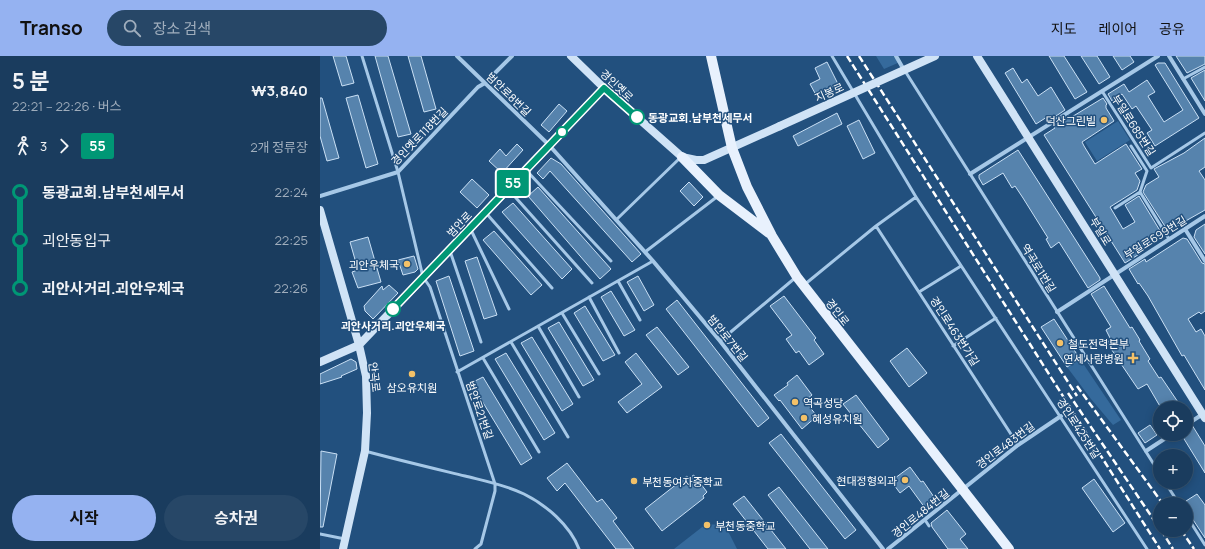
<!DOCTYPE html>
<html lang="ko">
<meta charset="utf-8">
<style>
:root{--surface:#1a3c5e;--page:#274767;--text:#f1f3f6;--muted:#9fadbc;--line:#385673;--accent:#95b2f1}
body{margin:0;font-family:Manrope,"Noto Sans KR",sans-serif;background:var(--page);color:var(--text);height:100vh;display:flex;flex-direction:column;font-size:15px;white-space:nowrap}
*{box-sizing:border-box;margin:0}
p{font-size:13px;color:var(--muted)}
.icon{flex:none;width:22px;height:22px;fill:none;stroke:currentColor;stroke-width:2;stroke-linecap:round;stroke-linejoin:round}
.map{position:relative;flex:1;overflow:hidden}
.panel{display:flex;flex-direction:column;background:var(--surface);width:320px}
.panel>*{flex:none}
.badge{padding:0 8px;border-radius:3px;font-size:14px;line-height:26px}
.fabs{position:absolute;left:833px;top:345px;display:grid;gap:8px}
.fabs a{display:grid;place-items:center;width:40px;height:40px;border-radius:50%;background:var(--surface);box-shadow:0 2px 10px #0003,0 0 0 1px var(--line);font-size:20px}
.map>.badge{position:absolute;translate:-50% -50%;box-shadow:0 0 0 2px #fff}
.legs{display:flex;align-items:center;gap:6px;height:44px;padding:0 12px;font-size:13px}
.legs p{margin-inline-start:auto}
.head{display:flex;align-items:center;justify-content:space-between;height:68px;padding:0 12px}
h1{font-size:22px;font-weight:700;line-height:30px}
.primary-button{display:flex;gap:8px;margin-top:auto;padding:8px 12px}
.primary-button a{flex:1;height:46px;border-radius:24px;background:var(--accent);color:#111;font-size:16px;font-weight:700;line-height:46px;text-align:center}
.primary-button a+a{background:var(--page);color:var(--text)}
ul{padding:0 12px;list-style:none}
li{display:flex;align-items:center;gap:14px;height:48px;font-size:15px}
li i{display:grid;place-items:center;width:6px;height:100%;margin:0 5px;background:currentColor}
li i::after{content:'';width:10px;height:10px;margin:-5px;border:3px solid;border-radius:50%;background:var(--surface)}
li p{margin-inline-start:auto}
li:first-child i{background:linear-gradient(#0000 50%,currentColor 0)}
li:last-child i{background:linear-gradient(currentColor 50%,#0000 0)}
header{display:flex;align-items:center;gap:24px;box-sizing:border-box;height:56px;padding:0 20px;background:var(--accent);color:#111}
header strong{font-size:19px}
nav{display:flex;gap:22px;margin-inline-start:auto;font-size:14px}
.search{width:280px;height:36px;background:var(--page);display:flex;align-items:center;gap:10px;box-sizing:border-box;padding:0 14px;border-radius:22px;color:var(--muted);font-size:15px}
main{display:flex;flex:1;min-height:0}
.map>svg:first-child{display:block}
</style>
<header>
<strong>Transo</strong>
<div class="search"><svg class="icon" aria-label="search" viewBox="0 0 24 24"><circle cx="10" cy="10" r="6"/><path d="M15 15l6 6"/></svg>장소 검색</div>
<nav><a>지도</a><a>레이어</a><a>공유</a></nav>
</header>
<main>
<section class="panel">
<div class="head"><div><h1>5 분</h1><p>22:21 – 22:26 · 버스</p></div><b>₩3,840</b></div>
<div class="legs"><svg class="icon" aria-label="walk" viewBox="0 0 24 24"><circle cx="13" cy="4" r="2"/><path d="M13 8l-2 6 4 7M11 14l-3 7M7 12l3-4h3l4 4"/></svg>3<svg class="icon" aria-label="forward" viewBox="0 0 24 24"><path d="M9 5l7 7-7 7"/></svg><b class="badge" style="background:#009775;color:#fff">55</b><p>2개 정류장</p></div>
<ul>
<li><i style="color:#009775"></i><b>동광교회.남부천세무서</b><p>22:24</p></li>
<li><i style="color:#009775"></i><span>괴안동입구</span><p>22:25</p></li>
<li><i style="color:#009775"></i><b>괴안사거리.괴안우체국</b><p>22:26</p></li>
</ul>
<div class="primary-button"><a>시작</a><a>승차권</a></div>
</section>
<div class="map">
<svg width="885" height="493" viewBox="0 0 885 493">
<rect width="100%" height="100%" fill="#22507e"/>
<path fill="#356a9c" d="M 556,0 L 576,0 L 580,6 L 564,13 Z
M 798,65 L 810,84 L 777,105 L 765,86 Z
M 760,303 L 801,364 L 793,369 L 771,343 L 747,311 Z
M 386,468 L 402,469 L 409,477 L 417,493 L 354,493 Z"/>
<path fill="#5683ad" stroke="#cae0f5" d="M 13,0 L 26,0 L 34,27 L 22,30 Z
M 55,0 L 68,0 L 91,78 L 78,81 Z
M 88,0 L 101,0 L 116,53 L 104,56 Z
M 729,0 L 744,0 L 767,36 L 755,43 Z
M 761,0 L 777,0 L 790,21 L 779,28 Z
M 793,0 L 810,0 L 814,6 L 802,14 Z
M 856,0 L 885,0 L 885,8 L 867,17 Z
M 507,6 L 518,28 L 496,39 L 490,28 L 500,23 L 495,12 Z
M 838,7 L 845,7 L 879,62 L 835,90 L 827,77 L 832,74 L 816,50 L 812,53 L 802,38 L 792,45 L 788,38 L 804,28 L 809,36 L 827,24 L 835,36 L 828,40 L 829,42 L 844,66 L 863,54 L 835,9 Z
M 693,12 L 702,27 L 707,23 L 718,40 L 731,31 L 745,54 L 730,64 L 727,61 L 716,68 L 685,17 Z
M 885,14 L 885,45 L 871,22 Z
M 38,39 L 58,108 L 46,112 L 26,42 Z
M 0,42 L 2,42 L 19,102 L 7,105 L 0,80 Z
M 783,42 L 787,48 L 786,49 L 786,52 L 794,65 L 762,86 L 764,90 L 775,108 L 806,88 L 822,113 L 815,117 L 820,125 L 817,134 L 790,151 L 803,173 L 815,166 L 805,149 L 819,140 L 842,178 L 818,193 L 821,197 L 805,207 L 724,79 L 735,72 L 733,70 L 749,60 L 750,62 Z
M 239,48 L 247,55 L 229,76 L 221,69 Z
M 517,57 L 522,68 L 478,90 L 473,80 Z
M 539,64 L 555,97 L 543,103 L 527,70 Z
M 885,82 L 885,111 L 879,115 L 885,124 L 885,154 L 848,175 L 823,136 L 826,129 L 839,121 L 834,113 L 864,97 Z
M 197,88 L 203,94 L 182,117 L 169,105 L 180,93 L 186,100 Z
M 698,94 L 780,222 L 780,224 L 768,232 L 739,186 L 731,192 L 726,183 L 728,182 L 703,142 L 695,130 L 692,132 L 683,117 L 663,129 L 659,122 L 659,119 Z
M 231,102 L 241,108 L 321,198 L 312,206 L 230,115 L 223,123 L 217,117 Z
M 152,123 L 169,139 L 157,152 L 140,136 Z
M 369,126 L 383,141 L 374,150 L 360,135 Z
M 218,131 L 291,213 L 280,223 L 208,140 Z
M 193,147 L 252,213 L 242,223 L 182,156 Z
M 885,168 L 885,198 L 874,181 L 876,174 Z
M 174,175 L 222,229 L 211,239 L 163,184 Z
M 48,181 L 61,226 L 38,232 L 32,216 L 38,214 L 30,186 Z
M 863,182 L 867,183 L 882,207 L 885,208 L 885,255 L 881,258 L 879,256 L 868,263 L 876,276 L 881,273 L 885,280 L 885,334 L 864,299 L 862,300 L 828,240 L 819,227 L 818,228 L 809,213 L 825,203 L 826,206 Z
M 94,200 L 98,213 L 95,216 L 83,219 L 78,204 Z
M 157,201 L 177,259 L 164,263 L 145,205 Z
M 129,220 L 154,295 L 140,300 L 116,225 Z
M 318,220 L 334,249 L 324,255 L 307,226 Z
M 69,229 L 78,237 L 53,263 L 45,255 L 44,250 L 62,230 L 63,234 Z
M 784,230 L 810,272 L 812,271 L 820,284 L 819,285 L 830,303 L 828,305 L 839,322 L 841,321 L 862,352 L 841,352 L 827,328 L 818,333 L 795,299 L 787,286 L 791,284 L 786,274 L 791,271 L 771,238 Z
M 291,235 L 315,274 L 304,280 L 281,241 Z
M 464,240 L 496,282 L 494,284 L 504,298 L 489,309 L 479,295 L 476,297 L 466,283 L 472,279 L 450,250 Z
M 357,244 L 449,362 L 438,371 L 346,253 Z
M 265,250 L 295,299 L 283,305 L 254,257 Z
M 734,263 L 760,303 L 747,311 L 721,271 Z
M 239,266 L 274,324 L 263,330 L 228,272 Z
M 337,271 L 369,311 L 358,319 L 326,279 Z
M 212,281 L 253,348 L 242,355 L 201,287 Z
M 587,292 L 607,317 L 589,331 L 570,305 Z
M 186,297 L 235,377 L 224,384 L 175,303 Z
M 316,297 L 342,331 L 307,357 L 298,346 L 322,328 L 305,306 Z
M 31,303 L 36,306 L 37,313 L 21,320 L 22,321 L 0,328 L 0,318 Z
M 477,319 L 492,339 L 486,344 L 489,348 L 488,349 L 497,360 L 482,373 L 460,344 L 459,345 L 454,339 L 468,329 L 467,327 Z
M 163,321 L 212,402 L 201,409 L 151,327 Z
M 536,339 L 569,383 L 558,392 L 523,348 Z
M 830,369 L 837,379 L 825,387 L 818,377 Z
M 872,369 L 885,390 L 885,417 L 861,378 L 866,378 L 866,372 Z
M 461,378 L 536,474 L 525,483 L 449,387 Z
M 1,395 L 17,398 L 3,471 L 0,471 Z
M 247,407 L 277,446 L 282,443 L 297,462 L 293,465 L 314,493 L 296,493 L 245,427 L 237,435 L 227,422 Z
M 590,411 L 601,426 L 603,425 L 616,444 L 605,452 L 589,430 L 580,437 L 571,425 Z
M 374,419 L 387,436 L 383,440 L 384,442 L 342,475 L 325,453 L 367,420 L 369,422 Z
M 774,423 L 805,467 L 793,476 L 762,432 Z
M 459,431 L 508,493 L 490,493 L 448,439 Z
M 877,438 L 885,449 L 885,482 L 866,453 L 866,445 Z
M 424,440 L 466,493 L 448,493 L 413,448 Z
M 627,454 L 646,478 L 640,483 L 648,493 L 628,493 L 612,471 L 611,467 Z"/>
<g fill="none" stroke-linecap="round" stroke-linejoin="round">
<path stroke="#a6c8e7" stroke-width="3" d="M 42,0 L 78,116 L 103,221 L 110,231 L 175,428 L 175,435 L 161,488 L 155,493
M 512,0 L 596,141 L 827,493
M 585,15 L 840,418
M 863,23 L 885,11
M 782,35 L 831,112 L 885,77
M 811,90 L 827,115 L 820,136
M 206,114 L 291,205
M 188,133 L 272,227
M 795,152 L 820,136 L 849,183
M 166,157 L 232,232
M 296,164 L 361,101
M 556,170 L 698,389
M 151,174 L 189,253
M 130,195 L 161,286
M 325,196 L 398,140
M 298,225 L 320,264
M 484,229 L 556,170 L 596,141
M 599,236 L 641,210
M 269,241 L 299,297
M 242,257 L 279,318
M 218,270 L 259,341
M 400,285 L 475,222
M 191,286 L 248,381
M 633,290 L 676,262
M 163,302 L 219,396
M 137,316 L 333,205
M 45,395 C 78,404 112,412 145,420 C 165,425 186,429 204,438 C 226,449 250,469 259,493
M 845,426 L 859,448
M 866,459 L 885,489
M 605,464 L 609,470
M 0,478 L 25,483"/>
<path stroke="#a6c8e7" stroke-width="4" d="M 137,0 L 229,89 L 333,205 L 400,285 L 563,493
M 576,0 L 584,14
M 849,0 L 885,58
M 650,118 L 838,0
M 0,140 L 78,116 L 158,31 L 165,27 L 192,0
M 865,173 L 885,205
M 737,256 L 885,160
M 866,369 L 883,358
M 826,395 L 852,378
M 568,493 L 698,389 L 741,360"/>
<path stroke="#d0e3f6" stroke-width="8" d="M 251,0 L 284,32 L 362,101 L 376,104 L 384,104 L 460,70
M 657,0 L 885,362
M 0,154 L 39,289 L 46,320 L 47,357 L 45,395 L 23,493
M 0,306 L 39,289 L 284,32"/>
<path stroke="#e8f1fd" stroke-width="10" d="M 391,0 L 412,92 L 427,131 L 452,180 L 477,221 L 689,493
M 362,101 L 399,139 L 449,177"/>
<path stroke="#fff" stroke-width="2.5" stroke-dasharray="7 3" stroke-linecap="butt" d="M 527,0 L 840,493
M 539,0 L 757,340
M 757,330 L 843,448
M 748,337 L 840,473
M 841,474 L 853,493
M 861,474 L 874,493"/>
<path stroke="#d0e3f6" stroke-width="8" d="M 460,70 L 615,0"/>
</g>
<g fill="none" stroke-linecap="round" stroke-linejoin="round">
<defs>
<path id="line-1" d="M 73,253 L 284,32 L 317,61"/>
</defs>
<use href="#line-1" stroke="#fff" stroke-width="9"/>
<use href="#line-1" stroke="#009775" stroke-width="6"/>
</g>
<g fill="#fff" stroke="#009775" stroke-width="2">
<circle cx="317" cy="61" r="7"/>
<circle cx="242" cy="76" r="5"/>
<circle cx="73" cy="253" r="7"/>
</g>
<g fill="#f3c168" stroke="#22507e" stroke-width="1.5">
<circle cx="784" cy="64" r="4"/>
<circle cx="87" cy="208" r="4"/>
<circle cx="740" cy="287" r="4"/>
<path d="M811 296h4v4h4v4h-4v4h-4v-4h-4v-4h4z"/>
<circle cx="92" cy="318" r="4"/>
<circle cx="475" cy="346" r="4"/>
<circle cx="484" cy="362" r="4"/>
<circle cx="585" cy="424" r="4"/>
<circle cx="314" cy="425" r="4"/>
<circle cx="387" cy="469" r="4"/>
</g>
<g text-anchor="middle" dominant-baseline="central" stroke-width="3" stroke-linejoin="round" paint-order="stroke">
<g font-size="11" fill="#fff" stroke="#22507e">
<text transform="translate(297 29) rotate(43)">경인옛로</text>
<text transform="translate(509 36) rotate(-24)">지봉로</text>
<text transform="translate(189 38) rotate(44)">범안로8번길</text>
<text transform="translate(814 69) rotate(57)">부일로685번길</text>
<text transform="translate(99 80) rotate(-46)">경인옛로118번길</text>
<text transform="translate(139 168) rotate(-46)">범안로</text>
<text transform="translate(781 175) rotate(58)">부일로</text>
<text transform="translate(835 181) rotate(-32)">부일로699번길</text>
<text transform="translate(719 212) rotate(58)">역곡로1번길</text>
<text transform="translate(518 256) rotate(52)">경인로</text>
<text transform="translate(635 275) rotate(57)">경인로463번가길</text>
<text transform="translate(408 282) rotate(51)">범안로7번길</text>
<text transform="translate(55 321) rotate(83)">안곡로</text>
<text transform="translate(160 354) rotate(71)">범안로21번길</text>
<text transform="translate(759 372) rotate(57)">경인로425번길</text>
<text transform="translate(685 389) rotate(-37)">경인로483번길</text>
<text transform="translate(600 457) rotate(-39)">경인로484번길</text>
</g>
<g font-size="11" font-weight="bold" fill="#fff" stroke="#22507e" text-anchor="start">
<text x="328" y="61">동광교회.남부천세무서</text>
<text x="73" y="269" text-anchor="middle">괴안사거리.괴안우체국</text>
</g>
<g font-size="11" fill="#fff" stroke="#22507e" text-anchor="start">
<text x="776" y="64" text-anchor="end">덕산그린빌</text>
<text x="79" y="208" text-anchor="end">괴안우체국</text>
<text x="748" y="287">철도전력본부</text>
<text x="804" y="302" text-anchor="end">연세사랑병원</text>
<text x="92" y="331" text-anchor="middle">삼오유치원</text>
<text x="483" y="346">역곡성당</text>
<text x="492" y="362">혜성유치원</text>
<text x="577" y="424" text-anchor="end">현대정형외과</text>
<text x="322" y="425">부천동여자중학교</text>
<text x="395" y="469">부천동중학교</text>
</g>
</g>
</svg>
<div class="fabs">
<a><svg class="icon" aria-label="locate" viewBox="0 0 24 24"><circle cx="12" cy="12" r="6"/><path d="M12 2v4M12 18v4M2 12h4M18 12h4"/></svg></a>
<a>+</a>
<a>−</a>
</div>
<b class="badge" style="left:193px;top:127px;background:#009775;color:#fff">55</b>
</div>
</main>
